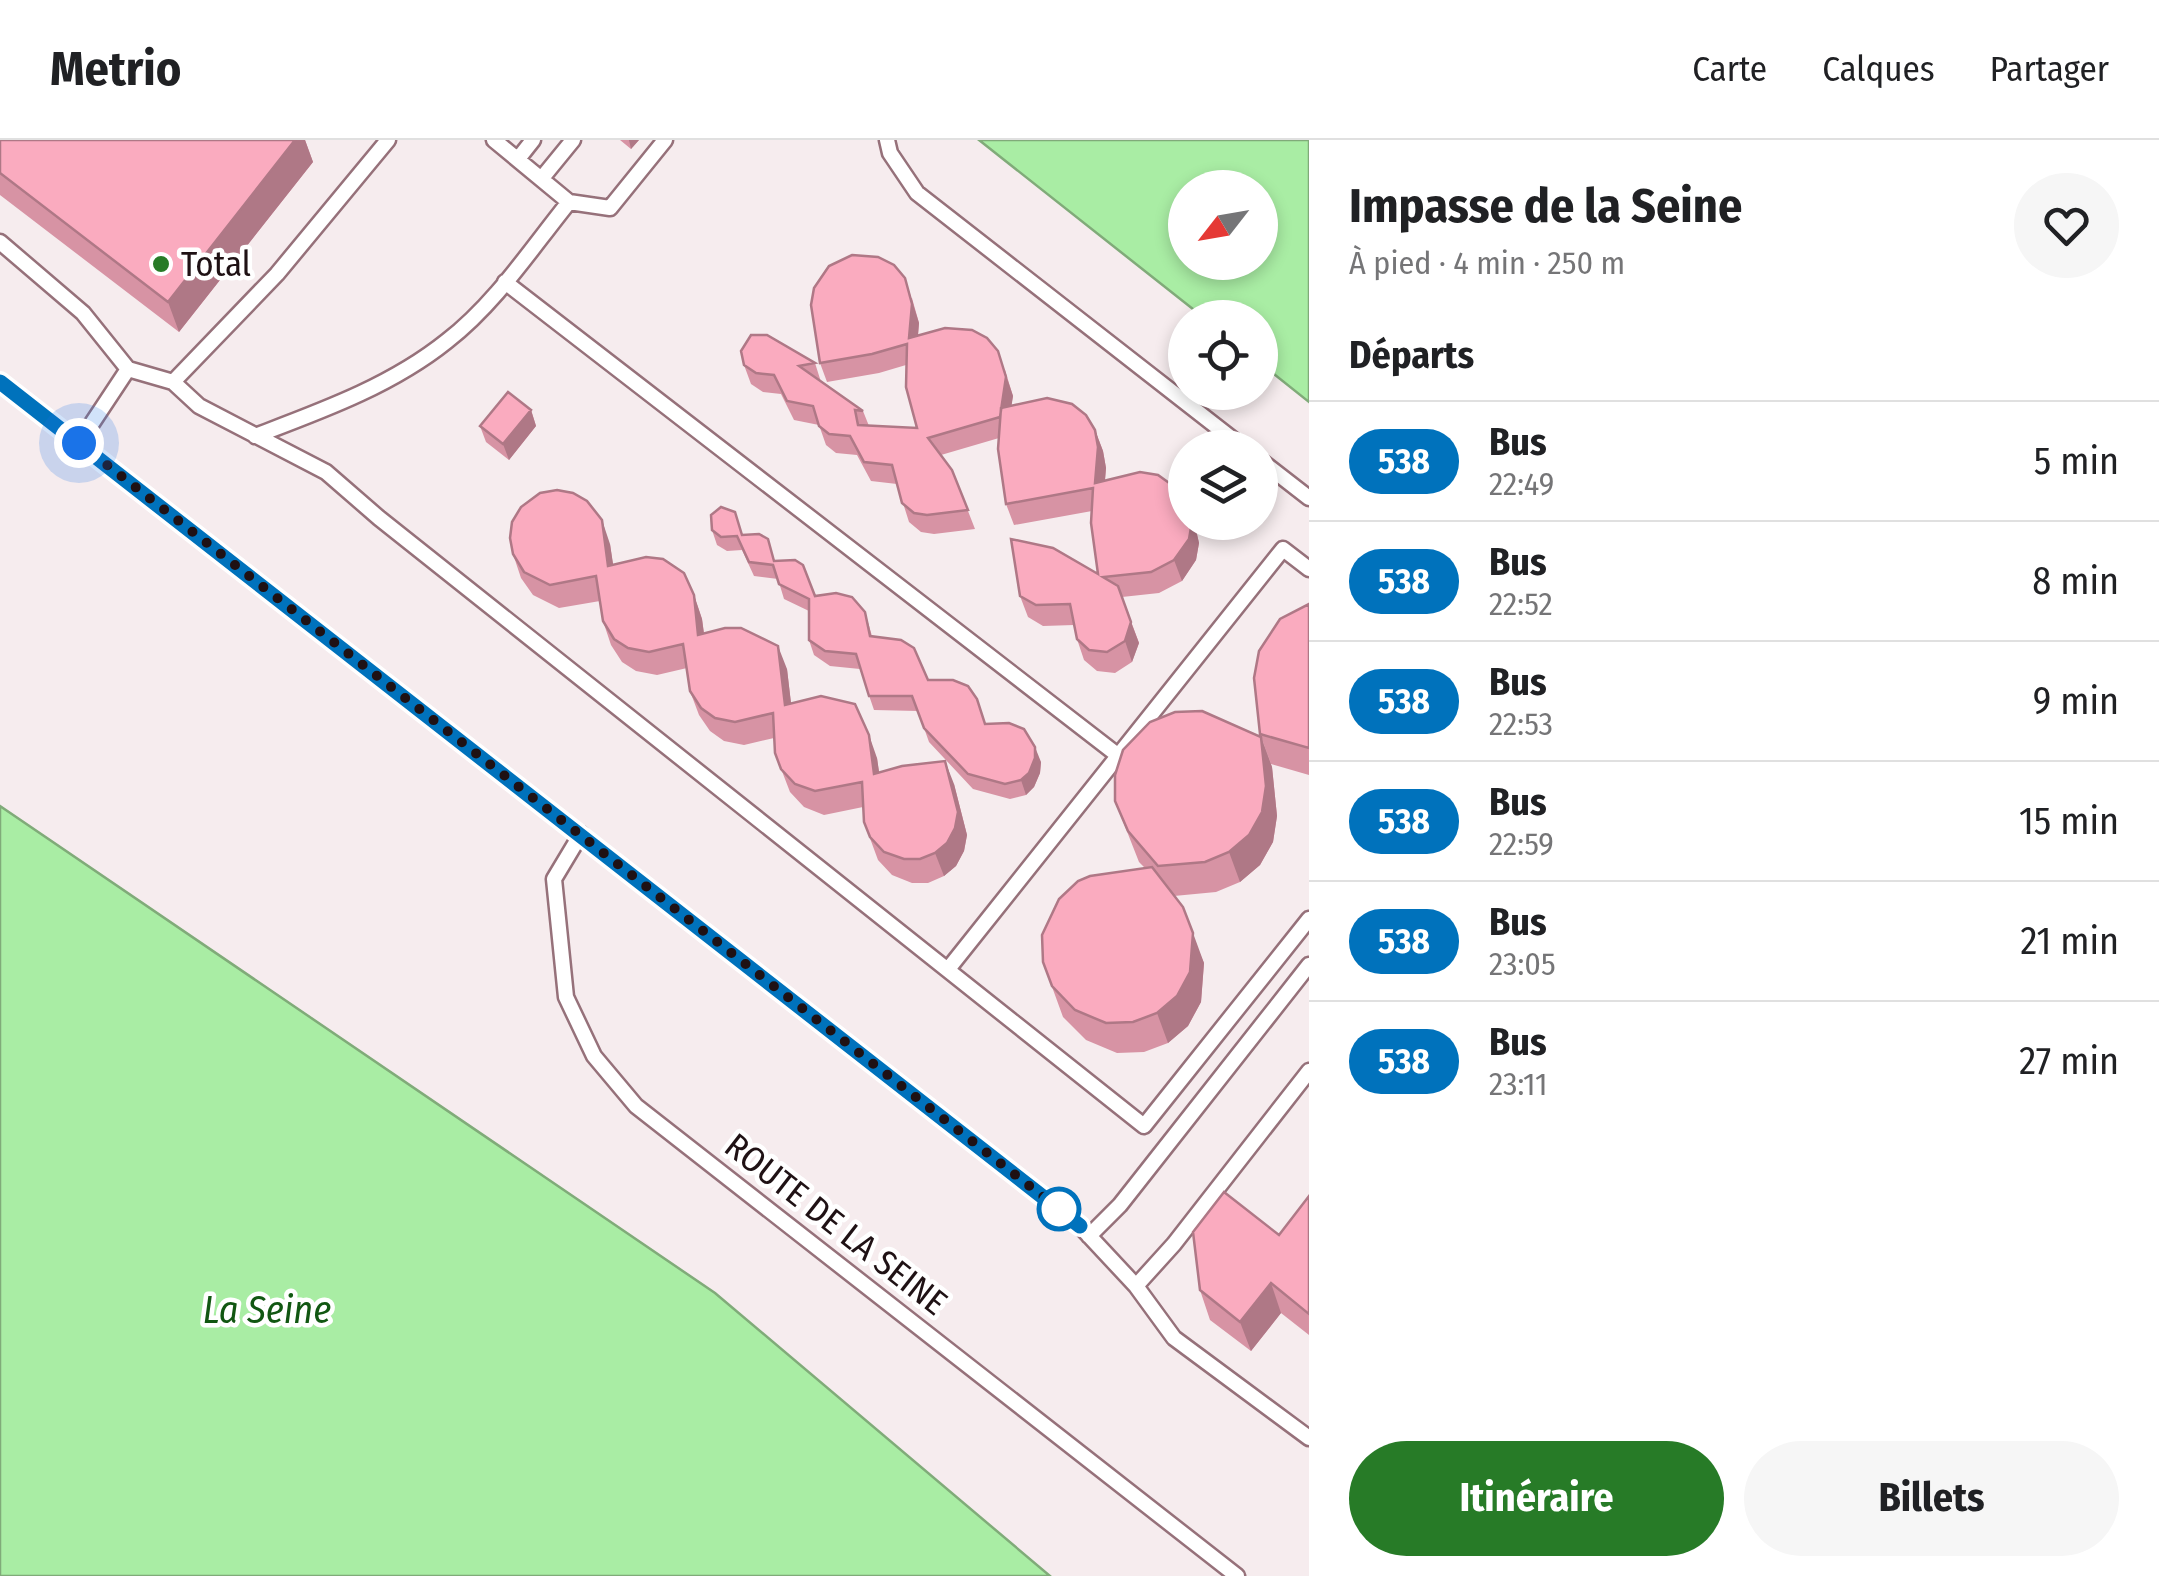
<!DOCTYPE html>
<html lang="fr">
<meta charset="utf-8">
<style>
:root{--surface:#fff;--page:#f6f6f6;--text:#202124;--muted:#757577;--line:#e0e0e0;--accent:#277b27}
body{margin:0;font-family:"Fira Sans Condensed",sans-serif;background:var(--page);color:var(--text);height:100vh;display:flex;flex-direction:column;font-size:38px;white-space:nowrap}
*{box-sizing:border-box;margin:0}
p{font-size:32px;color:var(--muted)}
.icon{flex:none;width:55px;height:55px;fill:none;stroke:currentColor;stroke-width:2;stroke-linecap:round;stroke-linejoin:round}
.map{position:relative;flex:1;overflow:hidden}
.side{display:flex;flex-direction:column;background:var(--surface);width:850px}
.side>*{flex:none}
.badge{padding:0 20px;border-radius:32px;font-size:35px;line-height:65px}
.needle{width:65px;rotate:239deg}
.fabs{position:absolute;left:1168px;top:30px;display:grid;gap:20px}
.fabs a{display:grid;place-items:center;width:110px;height:110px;border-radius:50%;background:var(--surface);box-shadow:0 5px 15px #0003;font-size:50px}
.you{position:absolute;width:50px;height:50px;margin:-25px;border:8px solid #fff;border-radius:50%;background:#1a73e8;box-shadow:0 0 0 15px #1a73e833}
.map>.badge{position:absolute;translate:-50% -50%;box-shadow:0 0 0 5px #fff}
h2{padding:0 40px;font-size:38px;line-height:90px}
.round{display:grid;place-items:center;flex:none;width:105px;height:105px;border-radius:52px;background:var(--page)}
.summary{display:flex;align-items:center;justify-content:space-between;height:170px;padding:0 40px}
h1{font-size:48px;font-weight:700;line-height:75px}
.action{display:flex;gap:20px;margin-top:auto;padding:20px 40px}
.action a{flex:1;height:115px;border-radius:60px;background:var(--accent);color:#fff;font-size:40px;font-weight:700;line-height:115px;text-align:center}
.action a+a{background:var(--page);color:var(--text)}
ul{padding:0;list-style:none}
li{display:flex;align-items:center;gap:30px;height:120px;padding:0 40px;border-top:2px solid var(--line)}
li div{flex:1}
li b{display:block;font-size:38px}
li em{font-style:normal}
li .badge{min-width:110px;font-weight:700;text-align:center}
header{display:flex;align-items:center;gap:60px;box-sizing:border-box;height:140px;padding:0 50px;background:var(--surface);border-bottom:2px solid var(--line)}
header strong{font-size:48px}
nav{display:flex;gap:55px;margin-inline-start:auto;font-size:35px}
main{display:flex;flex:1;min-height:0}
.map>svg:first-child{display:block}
</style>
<header>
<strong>Metrio</strong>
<nav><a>Carte</a><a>Calques</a><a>Partager</a></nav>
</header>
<main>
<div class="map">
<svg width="1309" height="1436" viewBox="0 0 1309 1436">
<rect width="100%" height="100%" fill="#fafafa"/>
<path fill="#f6ecee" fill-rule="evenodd" d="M 0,0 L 979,0 L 1203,177 L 1185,178 L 1185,252 L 1260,252 L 1260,223 L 1309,262 L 1309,1436 L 1050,1436 L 715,1153 L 0,666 ZM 1185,308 L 1260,308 L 1260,382 L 1185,382 Z"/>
<path fill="#a9eda4" stroke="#80ab79" stroke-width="2.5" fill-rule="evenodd" d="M 979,0 L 1309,0 L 1309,262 L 1260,223 L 1260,178 L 1203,177 ZM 1185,48 L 1260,48 L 1260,122 L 1185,122 Z
M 0,666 L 715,1153 L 1050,1436 L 0,1436 Z"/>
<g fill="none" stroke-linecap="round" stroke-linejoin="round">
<defs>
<path id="lane" d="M 887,0 L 890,13 L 917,53 L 1244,308
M 518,19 L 533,0
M 542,38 L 573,0
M 569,62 L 610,68 L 665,0
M 0,102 L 83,173 L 128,229
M 505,142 L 1120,617
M 0,242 L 1080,1086 L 1136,1146 L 1174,1198 L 1309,1298
M 173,242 L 199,266 L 326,332 L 379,378 L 1144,986 L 1309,779
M 255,296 C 321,271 391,246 447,201 C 495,164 531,109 569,62 L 494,0
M 79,303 L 128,229 L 173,242 L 277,134 L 388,0
M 1260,320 L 1309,358
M 581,694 L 554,739 L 566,857 L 594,916 L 636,966 L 1237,1436
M 949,828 L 1283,409 L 1309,429
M 1089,1096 L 1120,1065 L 1309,825
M 1136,1146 L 1174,1104 L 1309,931"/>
</defs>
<use href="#lane" stroke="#96717a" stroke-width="19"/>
<use href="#lane" stroke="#fff" stroke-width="14"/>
</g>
<path fill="#d793a4" d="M 0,0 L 305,0 L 313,22 L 179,192 L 0,55 Z
M 620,0 L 639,0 L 631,9 Z
M 912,158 L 919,183 L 918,196 L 1005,230 L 1013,256 L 1011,266 L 1095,290 L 1103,311 L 1106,328 L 1105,340 L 1195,385 L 1199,403 L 1196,420 L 1182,441 L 1159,453 L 1122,457 L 1139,503 L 1132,522 L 1115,533 L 1097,531 L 1084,520 L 1077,499 L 1074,485 L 1043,486 L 1028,477 L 1020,456 L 1098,434 L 1092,371 L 1014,385 L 1006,364 L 999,298 L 941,315 L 952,330 L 975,389 L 934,394 L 921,392 L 909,382 L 897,344 L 871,341 L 857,315 L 836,313 L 826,305 L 819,285 L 794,280 L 781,254 L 763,252 L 751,244 L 744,225 L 815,223 L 821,242 L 863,271 L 869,286 L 917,288 L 906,225 L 879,233 L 827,242 L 820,223 Z
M 531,270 L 536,286 L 509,320 L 486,302 L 480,286 Z
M 712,390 L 743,394 L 815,456 L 865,472 L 872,496 L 985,584 L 1041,622 L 1040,633 L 1034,647 L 1026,655 L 1010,659 L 973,649 L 929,602 L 918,571 L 874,570 L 860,529 L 830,526 L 814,515 L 809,500 L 809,471 L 784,459 L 778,439 L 754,436 L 742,410 L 727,411 L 717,405 Z
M 610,404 L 613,425 L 694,455 L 702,479 L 704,493 L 787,529 L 791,564 L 877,618 L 879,633 L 954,644 L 967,695 L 964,711 L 956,726 L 944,736 L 928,743 L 912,743 L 892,735 L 878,720 L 864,682 L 863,667 L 824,675 L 804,667 L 790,652 L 775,613 L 774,598 L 744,605 L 724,601 L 710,591 L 699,575 L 690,551 L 687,528 L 657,535 L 636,531 L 622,522 L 611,505 L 603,481 L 600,461 L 559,468 L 533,455 L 521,438 L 513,414 Z
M 1309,464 L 1309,635 L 1271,624 L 1260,594 Z
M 1261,597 L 1272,627 L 1277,676 L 1273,702 L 1260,725 L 1240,742 L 1216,752 L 1174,756 L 1204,823 L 1201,862 L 1188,886 L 1168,903 L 1144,912 L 1117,913 L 1086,900 L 1063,877 L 1043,822 L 1145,728 L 1139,722 L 1115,661 Z
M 1309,1056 L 1309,1195 L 1281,1173 L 1251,1211 L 1210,1180 L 1200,1150 L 1279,1095 Z"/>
<path fill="#af7886" d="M 295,0 L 305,0 L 313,22 L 179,192 L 168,162 Z
M 629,0 L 639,0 L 631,9 Z
M 905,138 L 919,183 L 916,217 L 909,198 Z
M 998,211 L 1013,256 L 1007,296 L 1000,277 Z
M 531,270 L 536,286 L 509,320 L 503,304 Z
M 1095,290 L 1103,311 L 1106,328 L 1103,363 L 1095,343 Z
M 602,380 L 610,404 L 617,450 L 608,426 Z
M 1192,382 L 1194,382 L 1199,403 L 1196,420 L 1182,441 L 1174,420 Z
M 694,455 L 702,479 L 707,518 L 698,495 Z
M 1131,482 L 1139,503 L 1132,522 L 1125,501 Z
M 778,506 L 787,529 L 794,588 L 785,565 Z
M 869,595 L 877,618 L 883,658 L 874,634 Z
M 1261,597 L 1272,627 L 1277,676 L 1273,702 L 1260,725 L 1240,742 L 1229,712 Z
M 1035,607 L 1041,622 L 1040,633 L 1034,647 L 1026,655 L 1021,640 Z
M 945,621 L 954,644 L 967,695 L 964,711 L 956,726 L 944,736 L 935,713 Z
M 1193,793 L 1204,823 L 1201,862 L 1188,886 L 1168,903 L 1157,873 Z
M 1271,1143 L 1281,1173 L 1251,1211 L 1240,1182 Z"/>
<path fill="#faabbf" stroke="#af7886" stroke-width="2.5" d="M 0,0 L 295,0 L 168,162 L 0,33 Z
M 852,115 L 878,117 L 894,125 L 905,138 L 912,164 L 909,198 L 945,188 L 972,190 L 987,198 L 998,211 L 1006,237 L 1000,277 L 928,298 L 952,330 L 968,370 L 927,375 L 914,373 L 902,363 L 892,325 L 864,322 L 850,296 L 829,294 L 819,286 L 813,266 L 787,261 L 774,235 L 756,233 L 744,225 L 741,211 L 751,195 L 767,195 L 815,223 L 799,226 L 863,271 L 855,270 L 858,285 L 917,288 L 906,247 L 907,204 L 872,214 L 820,223 L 811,165 L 814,148 L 829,126 Z
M 508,252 L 531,270 L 503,304 L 480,286 Z
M 1047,258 L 1072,264 L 1086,275 L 1095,290 L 1098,307 L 1095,343 L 1140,332 L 1158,335 L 1179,350 L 1185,360 L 1185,382 L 1192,382 L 1189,399 L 1174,420 L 1151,432 L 1103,437 L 1118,446 L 1131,482 L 1125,501 L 1107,512 L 1089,510 L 1077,499 L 1070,464 L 1036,465 L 1020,456 L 1011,399 L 1053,408 L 1098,434 L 1091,383 L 1093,348 L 1006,364 L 998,309 L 1001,268 Z
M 557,350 L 573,353 L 587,361 L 602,380 L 608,426 L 646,417 L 663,419 L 684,433 L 694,455 L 698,495 L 725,488 L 741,488 L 778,506 L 785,565 L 821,556 L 855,564 L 869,595 L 874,634 L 902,626 L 945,621 L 958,672 L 955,688 L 947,703 L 935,713 L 920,719 L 904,719 L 884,712 L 870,697 L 864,682 L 862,642 L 815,651 L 795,644 L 781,629 L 775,613 L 773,573 L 735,582 L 715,578 L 701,568 L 690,551 L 683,504 L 649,512 L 628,508 L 614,499 L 603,481 L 596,436 L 550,445 L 524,432 L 513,414 L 510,398 L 512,382 L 521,367 L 540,353 Z
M 721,367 L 735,372 L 742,395 L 759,394 L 768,399 L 774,421 L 795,420 L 803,425 L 815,456 L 836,453 L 852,457 L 865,472 L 870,496 L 901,500 L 914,508 L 928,540 L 953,540 L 968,546 L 977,559 L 985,584 L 1009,583 L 1024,589 L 1035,607 L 1035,618 L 1029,633 L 1021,640 L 1005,644 L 968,634 L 924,588 L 912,556 L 869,556 L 856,514 L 825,511 L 809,500 L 809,459 L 779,444 L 773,425 L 749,422 L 737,396 L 721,397 L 712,390 L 711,375 Z
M 1309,464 L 1309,608 L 1260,594 L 1254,538 L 1259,511 L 1280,479 Z
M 1202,571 L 1261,597 L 1266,646 L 1262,672 L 1249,695 L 1229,712 L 1205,722 L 1158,726 L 1128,691 L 1115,661 L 1115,635 L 1123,610 L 1150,582 L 1175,572 Z
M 1152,727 L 1183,767 L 1193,793 L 1190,832 L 1177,856 L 1157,873 L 1133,882 L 1106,883 L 1075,870 L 1052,846 L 1043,822 L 1042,795 L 1059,759 L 1078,741 L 1090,736 Z
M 1224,1052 L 1279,1095 L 1309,1056 L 1309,1174 L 1271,1143 L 1240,1182 L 1200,1150 L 1193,1092 Z"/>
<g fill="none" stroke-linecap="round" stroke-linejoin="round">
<defs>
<path id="line" d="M 0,242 L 1080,1086"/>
</defs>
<use href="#line" stroke="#fff" stroke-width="22"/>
<use href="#line" stroke="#0072bc" stroke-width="15"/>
<path stroke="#1f1114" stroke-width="10" stroke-dasharray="0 18" d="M 79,303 L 1059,1069"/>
</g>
<circle fill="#277b27" stroke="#fff" stroke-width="4" cx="161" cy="124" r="10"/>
<circle fill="#fff" stroke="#0072bc" stroke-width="5" cx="1059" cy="1069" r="20"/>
<g text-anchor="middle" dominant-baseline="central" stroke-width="9" stroke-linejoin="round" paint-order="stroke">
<g font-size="35" fill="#1f1114" stroke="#fff" text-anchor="start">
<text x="181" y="124">Total</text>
</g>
<g font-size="35" fill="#1f1114" stroke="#fff">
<text transform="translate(836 1084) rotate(38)">ROUTE DE LA SEINE</text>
</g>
<g font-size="38" font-style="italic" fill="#115712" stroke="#fff">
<text x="267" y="1170">La Seine</text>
</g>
</g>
</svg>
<div class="fabs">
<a><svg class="needle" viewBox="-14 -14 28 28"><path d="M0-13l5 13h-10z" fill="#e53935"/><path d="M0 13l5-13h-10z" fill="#757577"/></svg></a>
<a><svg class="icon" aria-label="locate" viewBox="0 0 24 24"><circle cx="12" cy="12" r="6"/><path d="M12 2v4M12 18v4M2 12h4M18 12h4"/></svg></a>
<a><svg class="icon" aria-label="layers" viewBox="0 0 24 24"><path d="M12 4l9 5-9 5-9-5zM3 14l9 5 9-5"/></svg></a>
</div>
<div class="you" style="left:79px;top:303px"></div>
</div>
<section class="side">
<div class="summary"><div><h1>Impasse de la Seine</h1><p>À pied · 4 min · 250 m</p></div><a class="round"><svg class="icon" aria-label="heart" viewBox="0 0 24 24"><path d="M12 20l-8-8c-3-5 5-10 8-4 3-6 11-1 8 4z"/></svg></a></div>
<h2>Départs</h2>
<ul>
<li><span class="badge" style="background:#0072bc;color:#fff">538</span><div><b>Bus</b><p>22:49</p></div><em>5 min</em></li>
<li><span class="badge" style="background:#0072bc;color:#fff">538</span><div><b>Bus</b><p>22:52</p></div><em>8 min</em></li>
<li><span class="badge" style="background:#0072bc;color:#fff">538</span><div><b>Bus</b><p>22:53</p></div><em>9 min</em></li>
<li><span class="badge" style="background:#0072bc;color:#fff">538</span><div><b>Bus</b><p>22:59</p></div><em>15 min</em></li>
<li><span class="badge" style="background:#0072bc;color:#fff">538</span><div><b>Bus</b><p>23:05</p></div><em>21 min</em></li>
<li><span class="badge" style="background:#0072bc;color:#fff">538</span><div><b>Bus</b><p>23:11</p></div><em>27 min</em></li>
</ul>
<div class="action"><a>Itinéraire</a><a>Billets</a></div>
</section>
</main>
